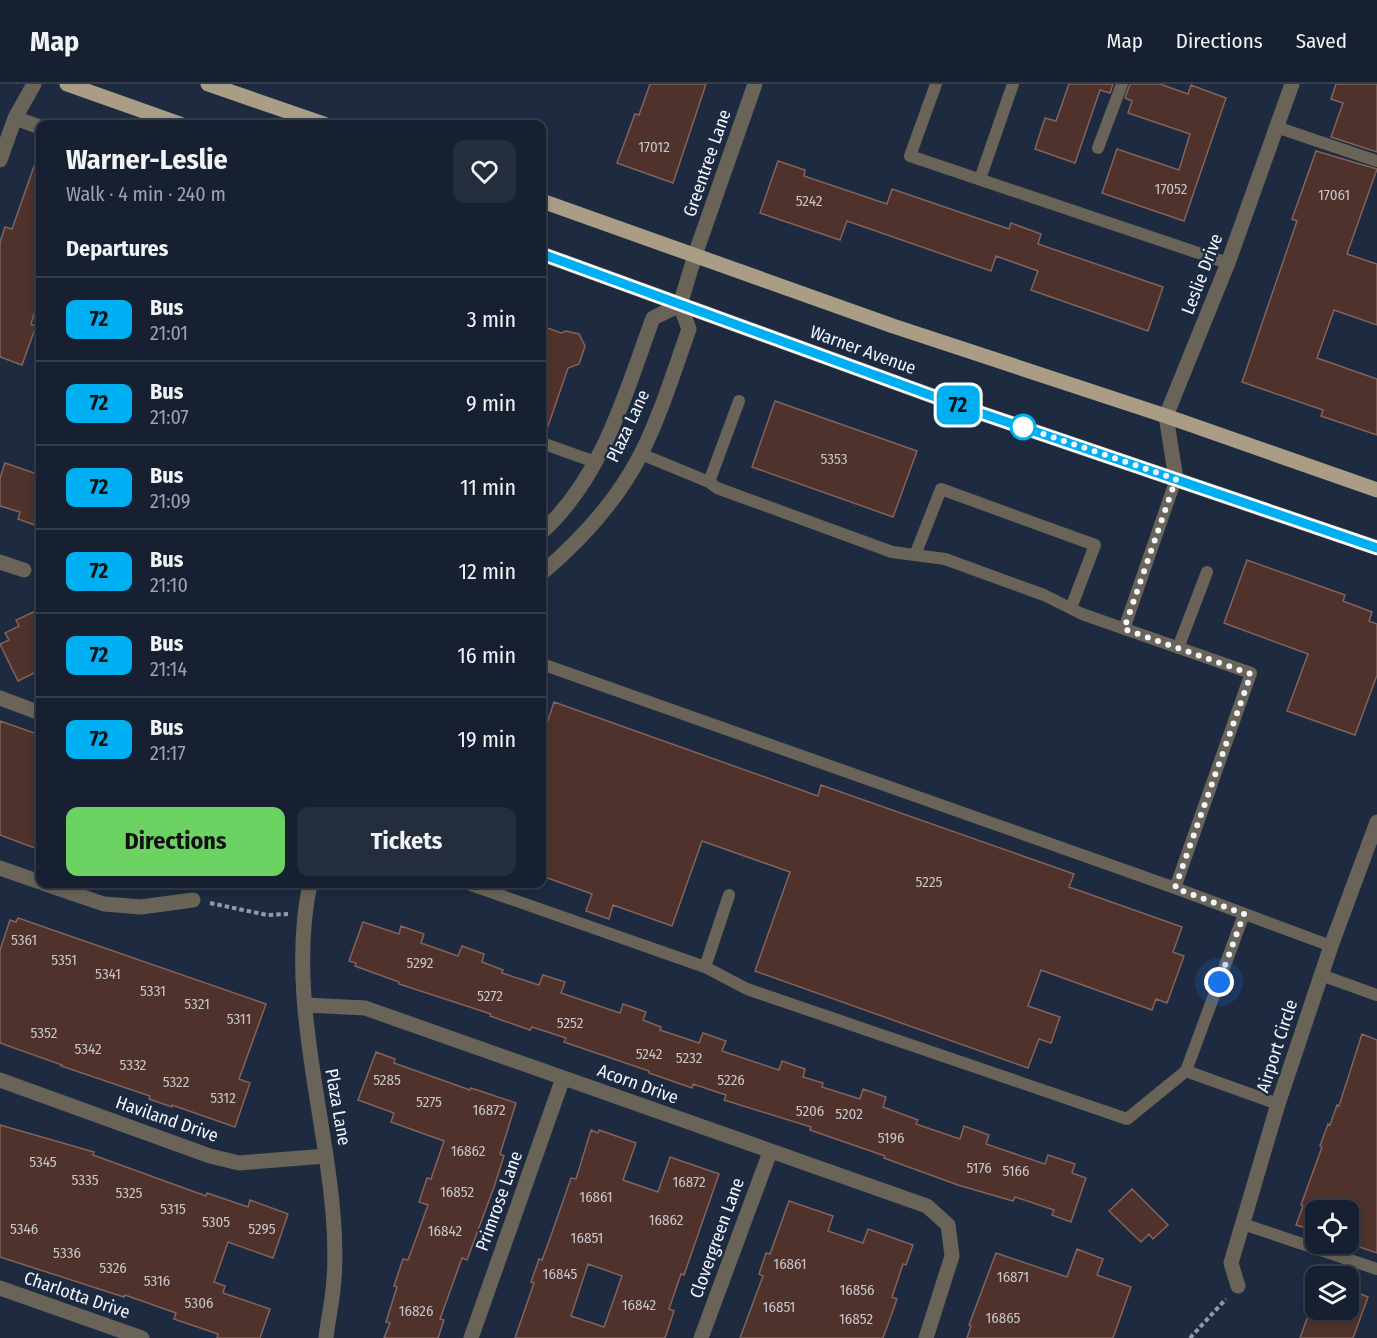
<!DOCTYPE html>
<meta charset="utf-8">
<style>
:root{--surface:#162030;--page:#232d3c;--text:#f1f3f6;--muted:#9ea3ab;--line:#353e4c;--accent:#6cd362}
body{margin:0;font-family:"Fira Sans Condensed",sans-serif;background:var(--page);color:var(--text);height:100vh;display:flex;flex-direction:column;font-size:22px;white-space:nowrap}
*{box-sizing:border-box;margin:0}
p{font-size:20px;color:var(--muted)}
.icon{flex:none;width:33px;height:33px;fill:none;stroke:currentColor;stroke-width:2;stroke-linecap:round;stroke-linejoin:round}
.map{position:relative;flex:1;overflow:hidden}
.drawer{position:absolute;left:36px;top:36px;width:510px;height:768px;display:flex;flex-direction:column;background:var(--surface);border-radius:12px;box-shadow:0 3px 9px #0003,0 0 0 2px var(--line)}
.drawer>*{flex:none}
.badge{padding:0 12px;border-radius:9px;font-size:21px;line-height:39px}
.fabs{position:absolute;left:1305px;top:1116px;display:grid;gap:12px}
.fabs a{display:grid;place-items:center;width:54px;height:54px;border-radius:12px;background:var(--surface);box-shadow:0 3px 9px #0003,0 0 0 2px var(--line);font-size:30px}
.you{position:absolute;width:30px;height:30px;margin:-15px;border:4px solid #fff;border-radius:50%;background:#1a73e8;box-shadow:0 0 0 9px #1a73e833}
.map>.badge{position:absolute;translate:-50% -50%;box-shadow:0 0 0 3px #fff}
h2{padding:0 30px;font-size:22px;line-height:54px}
.round{display:grid;place-items:center;flex:none;width:63px;height:63px;border-radius:12px;background:var(--page)}
.headline{display:flex;align-items:center;justify-content:space-between;height:102px;padding:0 30px}
h1{font-size:28px;font-weight:700;line-height:45px}
.button{display:flex;gap:12px;margin-top:auto;padding:12px 30px}
.button a{flex:1;height:69px;border-radius:12px;background:var(--accent);color:#111;font-size:24px;font-weight:700;line-height:69px;text-align:center}
.button a+a{background:var(--page);color:var(--text)}
ul{padding:0;list-style:none}
li{display:flex;align-items:center;gap:18px;height:84px;padding:0 30px;border-top:2px solid var(--line)}
li div{flex:1}
li b{display:block;font-size:22px}
li em{font-style:normal}
li .badge{min-width:66px;font-weight:700;text-align:center}
header{display:flex;align-items:center;gap:36px;box-sizing:border-box;height:84px;padding:0 30px;background:var(--surface);border-bottom:2px solid var(--line)}
header strong{font-size:28px}
nav{display:flex;gap:33px;margin-inline-start:auto;font-size:21px}
.map>svg:first-child{display:block}
</style>
<header>
<strong>Map</strong>
<nav><a>Map</a><a>Directions</a><a>Saved</a></nav>
</header>
<div class="map">
<svg width="1377" height="1254" viewBox="0 0 1377 1254">
<rect width="100%" height="100%" fill="#1d2a40"/>
<path fill="#4e322b" stroke="#83635b" stroke-width="1.5" fill-rule="evenodd" d="M 650,0 L 706,0 L 673,99 L 617,79 L 635,30 L 639,31 Z
M 1069,0 L 1113,0 L 1110,9 L 1100,6 L 1075,79 L 1035,65 L 1045,34 L 1056,37 Z
M 1130,0 L 1160,0 L 1188,10 L 1191,1 L 1226,14 L 1184,137 L 1102,109 L 1117,65 L 1179,86 L 1190,50 L 1128,29 L 1132,17 L 1125,14 Z
M 1336,0 L 1377,0 L 1377,68 L 1331,53 L 1343,19 L 1331,15 Z
M 1316,67 L 1377,85 L 1347,170 L 1377,180 L 1377,241 L 1334,226 L 1317,274 L 1377,295 L 1377,351 L 1321,332 L 1323,326 L 1242,298 L 1297,137 L 1292,135 Z
M 38,71 L 40,72 L 40,211 L 31,240 L 36,242 L 22,281 L 0,273 L 0,158 L 5,143 L 12,145 Z
M 778,77 L 805,86 L 804,92 L 887,120 L 892,105 L 1009,145 L 1011,139 L 1041,150 L 1038,160 L 1163,203 L 1148,247 L 1031,206 L 1038,187 L 996,172 L 991,187 L 847,137 L 840,156 L 760,129 Z
M 542,242 L 561,249 L 566,247 L 579,250 L 585,262 L 579,280 L 568,284 L 545,351 L 542,351 Z
M 775,317 L 917,367 L 893,433 L 752,383 Z
M 5,379 L 40,391 L 40,443 L 18,435 L 20,428 L 0,422 L 0,394 Z
M 1247,476 L 1345,511 L 1343,517 L 1372,528 L 1369,537 L 1377,540 L 1377,591 L 1355,651 L 1287,627 L 1308,570 L 1224,539 Z
M 40,525 L 40,586 L 18,597 L 0,560 L 9,556 L 5,549 L 19,542 L 16,536 Z
M 554,618 L 818,712 L 821,701 L 1074,790 L 1069,803 L 1182,843 L 1173,868 L 1184,872 L 1167,919 L 1156,915 L 1152,926 L 1041,886 L 1028,922 L 1060,933 L 1051,959 L 1039,955 L 1028,984 L 755,887 L 790,788 L 702,757 L 672,842 L 613,821 L 609,835 L 586,827 L 592,810 L 542,792 L 542,655 Z
M 0,637 L 40,651 L 40,766 L 0,751 Z
M 18,834 L 266,920 L 239,995 L 250,999 L 235,1043 L 172,1021 L 172,1023 L 149,1015 L 150,1012 L 61,982 L 62,981 L 0,959 L 0,866 L 10,836 L 16,838 Z
M 363,838 L 399,850 L 401,842 L 424,850 L 421,859 L 458,872 L 462,862 L 484,870 L 482,878 L 503,886 L 502,889 L 539,901 L 543,891 L 565,898 L 561,909 L 620,929 L 623,920 L 646,928 L 643,936 L 661,943 L 660,946 L 699,959 L 703,949 L 726,957 L 722,967 L 779,986 L 782,977 L 805,985 L 803,993 L 823,999 L 822,1003 L 860,1015 L 863,1005 L 886,1013 L 883,1023 L 918,1036 L 916,1040 L 960,1055 L 964,1042 L 989,1051 L 986,1060 L 1045,1080 L 1048,1071 L 1075,1080 L 1072,1089 L 1086,1094 L 1071,1138 L 1052,1131 L 1054,1126 L 1015,1113 L 1013,1117 L 958,1101 L 884,1074 L 885,1072 L 810,1046 L 811,1043 L 724,1016 L 726,1011 L 693,1000 L 692,1004 L 649,989 L 649,987 L 564,958 L 566,954 L 532,943 L 530,946 L 490,932 L 491,930 L 399,900 L 399,898 L 355,882 L 356,879 L 349,877 Z
M 1362,950 L 1377,956 L 1377,1169 L 1348,1159 L 1348,1126 L 1316,1126 L 1316,1147 L 1296,1141 L 1303,1122 L 1301,1121 L 1322,1063 L 1320,1062 L 1328,1040 L 1330,1041 L 1337,1021 L 1339,1022 Z
M 376,968 L 395,975 L 394,979 L 470,1006 L 471,1004 L 516,1019 L 500,1070 L 504,1072 L 494,1103 L 467,1176 L 462,1174 L 440,1235 L 444,1236 L 438,1254 L 384,1254 L 390,1239 L 386,1238 L 397,1203 L 394,1202 L 403,1175 L 408,1176 L 418,1149 L 428,1121 L 419,1118 L 427,1094 L 431,1095 L 444,1057 L 391,1038 L 394,1029 L 358,1016 Z
M 0,1041 L 94,1068 L 93,1071 L 206,1112 L 207,1109 L 248,1123 L 250,1116 L 288,1130 L 273,1174 L 228,1158 L 214,1198 L 225,1202 L 223,1209 L 270,1225 L 260,1254 L 217,1254 L 218,1250 L 174,1235 L 176,1229 L 125,1211 L 124,1213 L 0,1173 Z
M 591,1046 L 598,1049 L 599,1046 L 636,1059 L 623,1096 L 658,1108 L 670,1073 L 719,1090 L 684,1191 L 681,1190 L 669,1225 L 674,1227 L 665,1254 L 515,1254 L 534,1199 L 531,1198 L 539,1175 L 542,1176 L 548,1160 L 571,1094 L 576,1095 ZM 588,1180 L 622,1192 L 604,1243 L 571,1232 Z
M 1132,1105 L 1168,1141 L 1153,1155 L 1149,1150 L 1141,1158 L 1109,1127 Z
M 789,1117 L 833,1132 L 828,1147 L 863,1159 L 868,1145 L 913,1161 L 906,1181 L 903,1180 L 892,1213 L 897,1215 L 883,1254 L 740,1254 L 763,1192 L 759,1190 L 766,1169 L 770,1170 Z
M 1077,1165 L 1103,1175 L 1097,1191 L 1131,1203 L 1113,1254 L 967,1254 L 971,1242 L 969,1241 L 996,1169 L 1067,1193 Z
M 1348,1205 L 1368,1213 L 1353,1254 L 1300,1254 L 1316,1210 L 1316,1226 L 1348,1226 Z"/>
<g fill="none" stroke-linecap="round" stroke-linejoin="round">
<path stroke="#919aa8" stroke-width="4" stroke-dasharray="4.5 3" stroke-linecap="butt" d="M 210,819 L 267,831 L 288,830
M 1190,1254 L 1226,1215"/>
<path stroke="#6a6458" stroke-width="12" d="M 936,0 L 910,72 L 1228,179
M 1276,43 L 1377,77
M 1098,64 L 1122,0
M 980,95 L 1013,0
M 542,359 L 595,378
M 641,370 L 709,398 L 717,404 L 892,468 L 945,475 L 1044,511 L 1082,530 L 1251,589 L 1175,804
M 709,398 L 739,317
M 915,471 L 941,405 L 1095,461 L 1071,524
M 1124,545 L 1176,395
M 1178,564 L 1207,488
M 542,580 L 1175,804 L 1331,862
M 468,800 L 705,883 L 747,905 L 1127,1035 L 1186,987 L 1244,830
M 705,883 L 729,811
M 1321,891 L 1377,911
M 1186,987 L 1278,1020
M 1243,1140 L 1377,1185"/>
<path stroke="#6a6458" stroke-width="15" d="M 15,34 L 40,43
M 0,76 L 15,34 L 34,0
M 695,171 L 755,0
M 1176,395 L 1166,332 L 1228,179 L 1292,0
M 0,478 L 24,486
M 0,614 L 40,629
M 0,784 L 40,798
M 45,800 L 104,820 L 141,823 L 193,816
M 306,921 L 365,924 L 927,1122 L 948,1141 L 952,1172 L 926,1254
M 0,996 L 210,1072 L 239,1079 L 326,1072
M 1238,1202 L 1231,1179 L 1278,1020 L 1331,862 L 1377,738
M 0,1204 L 142,1254
M 471,1254 L 563,994
M 701,1254 L 770,1068"/>
<path stroke="#6a6458" stroke-width="15" d="M 542,448 C 603,392 625,310 653,234 L 680,221
M 542,489 C 581,456 617,417 641,370 C 661,330 674,287 689,245 L 680,221 L 695,171
M 310,800 C 291,889 313,983 326,1072 C 332,1111 337,1155 334,1195 C 333,1215 328,1234 326,1254"/>
<path stroke="#a99d85" stroke-width="15" d="M 67,0 L 180,40
M 208,0 L 324,40
M 542,117 L 893,242 L 1166,332 L 1377,406
M 542,170 L 960,322 L 1377,464"/>
</g>
<g fill="none" stroke-linecap="round" stroke-linejoin="round">
<defs>
<path id="line" d="M 542,170 L 960,322 L 1377,464"/>
</defs>
<use href="#line" stroke="#fff" stroke-width="14"/>
<use href="#line" stroke="#00aff2" stroke-width="9"/>
<path stroke="#f0f5fe" stroke-width="6" stroke-dasharray="0 10.8" d="M 1023,343 L 1176,395 L 1124,545 L 1251,590 L 1175,804 L 1244,830 L 1219,898"/>
</g>
<circle fill="#fff" stroke="#00aff2" stroke-width="3" cx="1023" cy="343" r="12"/>
<g text-anchor="middle" dominant-baseline="central" stroke-width="5" stroke-linejoin="round" paint-order="stroke">
<g font-size="15" fill="#c8c4c9">
<text x="654" y="63">17012</text>
<text x="1171" y="105">17052</text>
<text x="1334" y="111">17061</text>
<text x="809" y="117">5242</text>
<text x="834" y="375">5353</text>
<text x="929" y="798">5225</text>
<text x="24" y="856">5361</text>
<text x="64" y="876">5351</text>
<text x="420" y="879">5292</text>
<text x="108" y="890">5341</text>
<text x="153" y="907">5331</text>
<text x="490" y="912">5272</text>
<text x="197" y="920">5321</text>
<text x="239" y="935">5311</text>
<text x="570" y="939">5252</text>
<text x="44" y="949">5352</text>
<text x="88" y="965">5342</text>
<text x="649" y="970">5242</text>
<text x="689" y="974">5232</text>
<text x="133" y="981">5332</text>
<text x="387" y="996">5285</text>
<text x="731" y="996">5226</text>
<text x="176" y="998">5322</text>
<text x="223" y="1014">5312</text>
<text x="429" y="1018">5275</text>
<text x="489" y="1026">16872</text>
<text x="810" y="1027">5206</text>
<text x="849" y="1030">5202</text>
<text x="891" y="1054">5196</text>
<text x="468" y="1067">16862</text>
<text x="43" y="1078">5345</text>
<text x="979" y="1084">5176</text>
<text x="1016" y="1087">5166</text>
<text x="85" y="1096">5335</text>
<text x="689" y="1098">16872</text>
<text x="457" y="1108">16852</text>
<text x="129" y="1109">5325</text>
<text x="596" y="1113">16861</text>
<text x="173" y="1125">5315</text>
<text x="666" y="1136">16862</text>
<text x="216" y="1138">5305</text>
<text x="24" y="1145">5346</text>
<text x="262" y="1145">5295</text>
<text x="445" y="1147">16842</text>
<text x="587" y="1154">16851</text>
<text x="67" y="1169">5336</text>
<text x="790" y="1180">16861</text>
<text x="113" y="1184">5326</text>
<text x="560" y="1190">16845</text>
<text x="1013" y="1193">16871</text>
<text x="157" y="1197">5316</text>
<text x="857" y="1206">16856</text>
<text x="199" y="1219">5306</text>
<text x="639" y="1221">16842</text>
<text x="779" y="1223">16851</text>
<text x="416" y="1227">16826</text>
<text x="1003" y="1234">16865</text>
<text x="856" y="1235">16852</text>
</g>
<g font-size="18" fill="#f0f5fe" stroke="#1d2a40">
<text transform="translate(707 79) rotate(-71)">Greentree Lane</text>
<text transform="translate(1202 190) rotate(-69)">Leslie Drive</text>
<text transform="translate(863 266) rotate(20)">Warner Avenue</text>
<text transform="translate(628 342) rotate(-65)">Plaza Lane</text>
<text transform="translate(1277 962) rotate(-72)">Airport Circle</text>
<text transform="translate(638 1000) rotate(20)">Acorn Drive</text>
<text transform="translate(338 1023) rotate(80)">Plaza Lane</text>
<text transform="translate(167 1035) rotate(19)">Haviland Drive</text>
<text transform="translate(499 1117) rotate(-70)">Primrose Lane</text>
<text transform="translate(717 1154) rotate(-70)">Clovergreen Lane</text>
<text transform="translate(77 1211) rotate(19)">Charlotta Drive</text>
</g>
</g>
</svg>
<div class="fabs">
<a><svg class="icon" aria-label="locate" viewBox="0 0 24 24"><circle cx="12" cy="12" r="6"/><path d="M12 2v4M12 18v4M2 12h4M18 12h4"/></svg></a>
<a><svg class="icon" aria-label="layers" viewBox="0 0 24 24"><path d="M12 4l9 5-9 5-9-5zM3 14l9 5 9-5"/></svg></a>
</div>
<div class="you" style="left:1219px;top:898px"></div>
<b class="badge" style="left:958px;top:321px;background:#00aff2;color:#111">72</b>
<section class="drawer">
<div class="headline"><div><h1>Warner-Leslie</h1><p>Walk · 4 min · 240 m</p></div><a class="round"><svg class="icon" aria-label="heart" viewBox="0 0 24 24"><path d="M12 20l-8-8c-3-5 5-10 8-4 3-6 11-1 8 4z"/></svg></a></div>
<h2>Departures</h2>
<ul>
<li><span class="badge" style="background:#00aff2;color:#111">72</span><div><b>Bus</b><p>21:01</p></div><em>3 min</em></li>
<li><span class="badge" style="background:#00aff2;color:#111">72</span><div><b>Bus</b><p>21:07</p></div><em>9 min</em></li>
<li><span class="badge" style="background:#00aff2;color:#111">72</span><div><b>Bus</b><p>21:09</p></div><em>11 min</em></li>
<li><span class="badge" style="background:#00aff2;color:#111">72</span><div><b>Bus</b><p>21:10</p></div><em>12 min</em></li>
<li><span class="badge" style="background:#00aff2;color:#111">72</span><div><b>Bus</b><p>21:14</p></div><em>16 min</em></li>
<li><span class="badge" style="background:#00aff2;color:#111">72</span><div><b>Bus</b><p>21:17</p></div><em>19 min</em></li>
</ul>
<div class="button"><a>Directions</a><a>Tickets</a></div>
</section>
</div>
